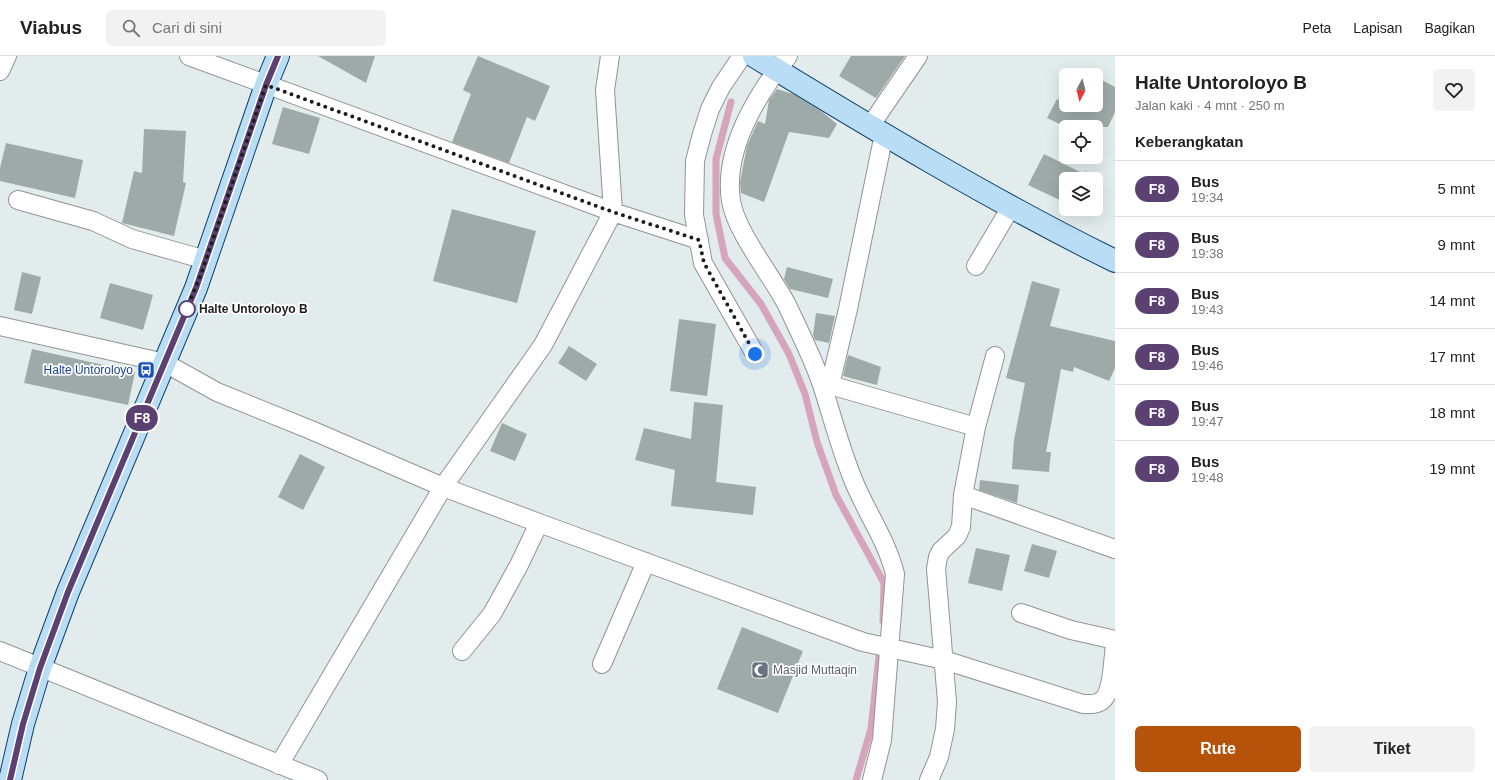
<!DOCTYPE html>
<html lang="id">
<meta charset="utf-8">
<style>
:root{--surface:#fff;--page:#f2f2f2;--text:#222;--muted:#767676;--line:#e0e0e0;--accent:#b45309}
body{margin:0;font-family:Helvetica,sans-serif;background:var(--page);color:var(--text);height:100vh;display:flex;flex-direction:column;font-size:15px;white-space:nowrap}
*{box-sizing:border-box;margin:0}
p{font-size:13px;color:var(--muted)}
.icon{flex:none;width:22px;height:22px;fill:none;stroke:currentColor;stroke-width:2;stroke-linecap:round;stroke-linejoin:round}
.map{position:relative;flex:1;overflow:hidden}
.details{display:flex;flex-direction:column;background:var(--surface);width:380px}
.details>*{flex:none}
.badge{padding:0 8px;border-radius:13px;font-size:14px;line-height:26px}
.needle{width:26px;rotate:187deg}
.tools{position:absolute;left:1059px;top:12px;display:grid;gap:8px}
.tools a{display:grid;place-items:center;width:44px;height:44px;border-radius:6px;background:var(--surface);box-shadow:0 4px 16px #0002;font-size:20px}
.you{position:absolute;width:20px;height:20px;margin:-10px;border:3px solid #fff;border-radius:50%;background:#1a73e8;box-shadow:0 0 0 6px #1a73e833}
.map>.badge{position:absolute;translate:-50% -50%;box-shadow:0 0 0 2px #fff}
h2{padding:0 20px;font-size:15px;line-height:36px}
.round{display:grid;place-items:center;flex:none;width:42px;height:42px;border-radius:6px;background:var(--page)}
.headline{display:flex;align-items:center;justify-content:space-between;height:68px;padding:0 20px}
h1{font-size:19px;font-weight:700;line-height:30px}
.button{display:flex;gap:8px;margin-top:auto;padding:8px 20px}
.button a{flex:1;height:46px;border-radius:6px;background:var(--accent);color:#fff;font-size:16px;font-weight:700;line-height:46px;text-align:center}
.button a+a{background:var(--page);color:var(--text)}
ul{padding:0;list-style:none}
li{display:flex;align-items:center;gap:12px;height:56px;padding:0 20px;border-top:1px solid var(--line)}
li div{flex:1}
li b{display:block;font-size:15px}
li em{font-style:normal}
li .badge{min-width:44px;font-weight:700;text-align:center}
header{display:flex;align-items:center;gap:24px;box-sizing:border-box;height:56px;padding:0 20px;background:var(--surface);border-bottom:1px solid var(--line)}
header strong{font-size:19px}
nav{display:flex;gap:22px;margin-inline-start:auto;font-size:14px}
.search{width:280px;height:36px;background:var(--page);display:flex;align-items:center;gap:10px;box-sizing:border-box;padding:0 14px;border-radius:6px;color:var(--muted);font-size:15px}
main{display:flex;flex:1;min-height:0}
.map>svg:first-child{display:block}
</style>
<header>
<strong>Viabus</strong>
<div class="search"><svg class="icon" aria-label="search" viewBox="0 0 24 24"><circle cx="10" cy="10" r="6"/><path d="M15 15l6 6"/></svg>Cari di sini</div>
<nav><a>Peta</a><a>Lapisan</a><a>Bagikan</a></nav>
</header>
<main>
<div class="map">
<svg width="1115" height="724" viewBox="0 0 1115 724">
<rect width="100%" height="100%" fill="#e2ecec"/>
<g fill="none" stroke-linecap="round" stroke-linejoin="round">
<path stroke="#d7a5bb" stroke-width="7" d="M 731,46 L 716,103 L 716,158 L 725,202 L 761,248 L 789,298 L 805,338 L 817,386 L 836,439 L 884,527 L 883,565
M 856,724 L 871,673 L 880,591"/>
</g>
<path fill="#9eaaa8" d="M 318,0 L 375,0 L 366,27 Z
M 478,0 L 550,30 L 535,65 L 527,61 L 509,107 L 452,86 L 471,38 L 463,34 Z
M 851,0 L 905,0 L 876,42 L 839,20 Z
M 1096,21 L 1115,31 L 1115,56 L 1108,71 L 1066,71 L 1047,62 L 1057,43 L 1074,52 L 1076,49 L 1096,49 Z
M 777,33 L 793,38 L 821,55 L 837,68 L 829,82 L 789,76 L 764,146 L 741,137 L 740,126 L 747,90 L 758,65 L 765,68 L 769,44 Z
M 283,51 L 320,62 L 309,98 L 272,88 Z
M 144,73 L 186,75 L 183,126 L 186,127 L 174,180 L 122,167 L 134,115 L 142,117 Z
M 6,87 L 83,104 L 75,142 L 0,125 L 0,112 Z
M 1044,98 L 1084,118 L 1085,115 L 1102,124 L 1096,135 L 1096,123 L 1066,123 L 1066,147 L 1028,129 Z
M 452,153 L 536,175 L 517,247 L 433,225 Z
M 787,211 L 833,223 L 828,242 L 790,233 L 784,223 Z
M 22,216 L 41,221 L 32,258 L 14,254 Z
M 1032,225 L 1060,233 L 1050,270 L 1115,285 L 1115,312 L 1109,325 L 1074,311 L 1073,316 L 1061,313 L 1046,396 L 1051,396 L 1049,416 L 1012,413 L 1014,384 L 1025,327 L 1006,322 Z
M 110,227 L 153,239 L 143,274 L 100,262 Z
M 816,257 L 835,260 L 829,287 L 815,284 L 813,279 Z
M 679,263 L 716,268 L 707,340 L 670,335 Z
M 569,290 L 597,308 L 586,325 L 558,307 Z
M 32,293 L 135,316 L 128,349 L 24,327 Z
M 848,299 L 881,311 L 877,329 L 843,320 Z
M 694,346 L 723,349 L 716,426 L 756,431 L 753,459 L 671,450 L 675,414 L 635,404 L 644,372 L 691,383 Z
M 502,367 L 527,378 L 515,405 L 490,395 Z
M 300,398 L 325,411 L 303,454 L 278,441 Z
M 980,424 L 1019,429 L 1017,447 L 979,434 Z
M 1032,488 L 1057,495 L 1049,522 L 1024,515 Z
M 976,492 L 1010,499 L 1002,535 L 968,527 Z
M 742,571 L 803,595 L 778,657 L 717,633 Z"/>
<g fill="none" stroke-linecap="round" stroke-linejoin="round">
<defs>
<path id="street" d="M 189,0 L 613,156 L 699,184
M 742,0 L 721,31 L 710,53 L 702,78 L 695,105 L 694,159 L 703,207 L 755,298
M 788,0 C 757,38 723,94 731,145 C 736,176 772,220 787,249 C 799,275 813,302 822,329 C 832,360 840,391 852,421 C 865,455 886,482 895,518 L 882,684 L 872,724
M 0,15 L 7,0
M 870,70 L 918,0
M 18,144 L 93,165 L 132,183 L 206,204
M 976,210 L 1011,151
M 0,270 L 165,307 L 217,336 L 311,374 L 443,431 L 539,467 L 863,586 L 944,604 L 1083,648 C 1089,648 1096,649 1101,645 C 1113,638 1113,602 1115,588
M 822,328 L 830,329 L 848,253 L 884,78
M 830,329 L 976,371
M 963,439 L 1115,493
M 1021,557 L 1071,574 L 1115,584
M 0,595 L 318,724
M 462,595 L 492,558 L 519,509 L 539,467
M 602,608 L 646,506
M 279,709 L 443,431 L 543,289 L 613,156 L 605,34 L 610,0
M 929,724 L 939,701 L 945,673 L 947,646 L 936,513 L 938,501 L 941,495 L 957,480 L 961,471 L 963,439 L 976,371 L 995,300"/>
<path id="secondary" d="M 754,0 C 872,72 991,144 1115,205
M 10,724 L 23,668 L 40,612 L 68,536 L 196,232 L 266,29 L 278,0"/>
</defs>
<use href="#street" stroke="#939393" stroke-width="20"/>
<use href="#secondary" stroke="#0d4068" stroke-width="24"/>
<use href="#street" stroke="#fff" stroke-width="18"/>
<use href="#secondary" stroke="#b9ddf4" stroke-width="22"/>
</g>
<g fill="none" stroke-linecap="round" stroke-linejoin="round">
<defs>
<path id="line" d="M 10,724 L 23,668 L 40,612 L 68,536 L 196,232 L 266,29 L 278,0"/>
</defs>
<use href="#line" stroke="#fff" stroke-width="9"/>
<use href="#line" stroke="#5b4172" stroke-width="6"/>
<path stroke="#1c1c1c" stroke-width="4" stroke-dasharray="0 7.2" d="M 187,253 L 185,257 L 201,218 L 266,29 L 613,156 L 699,184 L 704,207 L 755,298"/>
</g>
<defs>
<symbol id="bus-square" viewBox="-11 -11 22 22"><rect x="-9" y="-9" width="18" height="18" rx="4" fill="#1a4fb4" stroke="#fff"/><path d="M-5-6H5V4H4V6H2V4H-2V6H-4V4H-5ZM-3.5-4V0h7V-4ZM-3.5 1.2v1.5H-2V1.2ZM2 1.2v1.5H3.5V1.2Z" fill="#fff"/></symbol>
<symbol id="mosque-square" viewBox="-11 -11 22 22"><rect x="-9" y="-9" width="18" height="18" rx="4" fill="#6b7280" stroke="#fff"/><path d="M3.5-4.9A6 6 0 1 0 3.5 4.9A5 5 0 1 1 3.5-4.9Z" fill="#fff"/></symbol>
</defs>
<g fill-rule="evenodd">
<use href="#bus-square" x="136" y="304" width="20" height="20"/>
<use href="#mosque-square" x="750" y="604" width="20" height="20"/>
</g>
<circle fill="#fff" stroke="#5b4172" stroke-width="2" cx="187" cy="253" r="8"/>
<g text-anchor="middle" dominant-baseline="central" stroke-width="3.5" stroke-linejoin="round" paint-order="stroke">
<g font-size="12" font-weight="bold" fill="#1c1c1c" stroke="#fff" text-anchor="start">
<text x="199" y="253">Halte Untoroloyo B</text>
</g>
<g font-size="12" fill="#164399" stroke="#fff" text-anchor="end">
<text x="133" y="314">Halte Untoroloyo</text>
</g>
<g font-size="12" fill="#5b616d" stroke="#fff" text-anchor="start">
<text x="773" y="614">Masjid Muttaqin</text>
</g>
</g>
</svg>
<div class="tools">
<a><svg class="needle" viewBox="-14 -14 28 28"><path d="M0-13l5 13h-10z" fill="#e53935"/><path d="M0 13l5-13h-10z" fill="#767676"/></svg></a>
<a><svg class="icon" aria-label="locate" viewBox="0 0 24 24"><circle cx="12" cy="12" r="6"/><path d="M12 2v4M12 18v4M2 12h4M18 12h4"/></svg></a>
<a><svg class="icon" aria-label="layers" viewBox="0 0 24 24"><path d="M12 4l9 5-9 5-9-5zM3 14l9 5 9-5"/></svg></a>
</div>
<div class="you" style="left:755px;top:298px"></div>
<b class="badge" style="left:142px;top:362px;background:#5b4172;color:#fff">F8</b>
</div>
<section class="details">
<div class="headline"><div><h1>Halte Untoroloyo B</h1><p>Jalan kaki · 4 mnt · 250 m</p></div><a class="round"><svg class="icon" aria-label="heart" viewBox="0 0 24 24"><path d="M12 20l-8-8c-3-5 5-10 8-4 3-6 11-1 8 4z"/></svg></a></div>
<h2>Keberangkatan</h2>
<ul>
<li><span class="badge" style="background:#5b4172;color:#fff">F8</span><div><b>Bus</b><p>19:34</p></div><em>5 mnt</em></li>
<li><span class="badge" style="background:#5b4172;color:#fff">F8</span><div><b>Bus</b><p>19:38</p></div><em>9 mnt</em></li>
<li><span class="badge" style="background:#5b4172;color:#fff">F8</span><div><b>Bus</b><p>19:43</p></div><em>14 mnt</em></li>
<li><span class="badge" style="background:#5b4172;color:#fff">F8</span><div><b>Bus</b><p>19:46</p></div><em>17 mnt</em></li>
<li><span class="badge" style="background:#5b4172;color:#fff">F8</span><div><b>Bus</b><p>19:47</p></div><em>18 mnt</em></li>
<li><span class="badge" style="background:#5b4172;color:#fff">F8</span><div><b>Bus</b><p>19:48</p></div><em>19 mnt</em></li>
</ul>
<div class="button"><a>Rute</a><a>Tiket</a></div>
</section>
</main>
